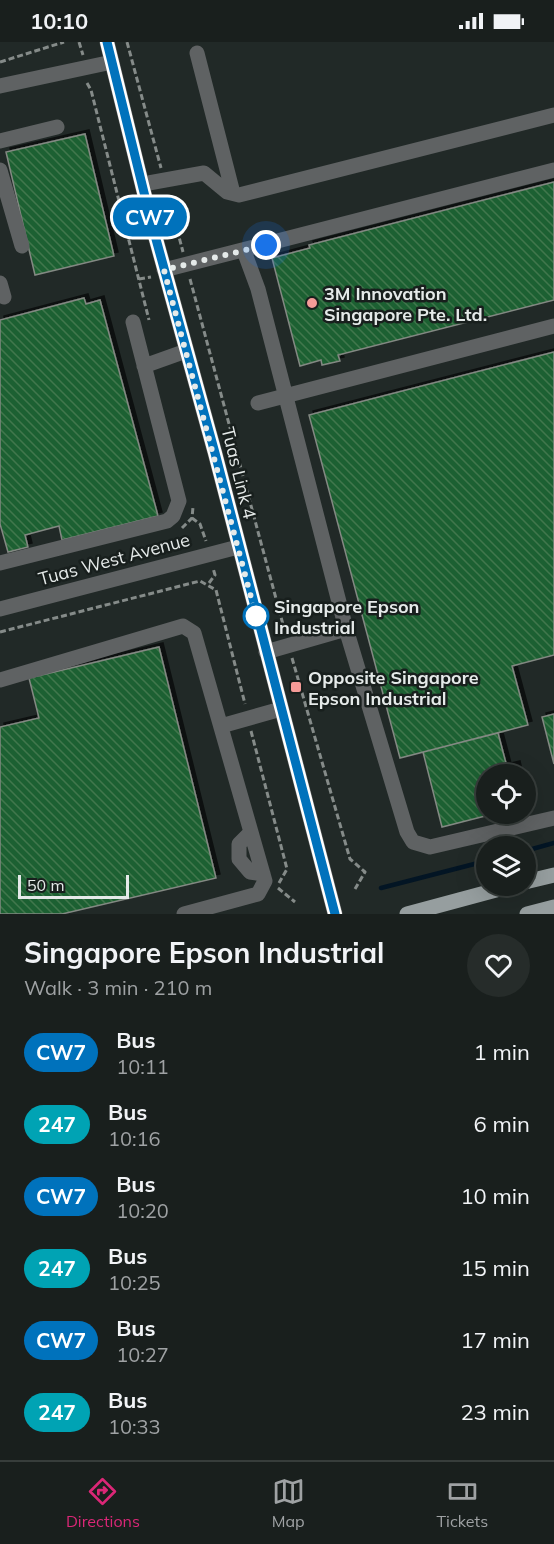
<!DOCTYPE html>
<meta charset="utf-8">
<style>
:root{--surface:#191f1d;--page:#262c2a;--text:#f1f3f6;--muted:#9fa2a4;--line:#373d3b;--accent:#db2777}
body{margin:0;font-family:Mulish,sans-serif;background:var(--page);color:var(--text);height:100vh;display:flex;flex-direction:column;font-size:22px;white-space:nowrap}
*{box-sizing:border-box;margin:0}
p{font-size:20px;color:var(--muted)}
.icon{flex:none;width:33px;height:33px;fill:none;stroke:currentColor;stroke-width:2;stroke-linecap:round;stroke-linejoin:round}
.map{position:relative;height:872px;overflow:hidden}
.sheet{display:flex;flex-direction:column;background:var(--surface);flex:1}
.sheet>*{flex:none}
.badge{padding:0 12px;border-radius:20px;font-size:21px;line-height:39px}
.tools{position:absolute;left:476px;top:722px;display:grid;gap:12px}
.tools a{display:grid;place-items:center;width:60px;height:60px;border-radius:50%;background:var(--surface);box-shadow:0 6px 24px #0002,0 0 0 2px var(--line);font-size:30px}
.scale{position:absolute;left:18px;bottom:15px;width:111px;box-sizing:border-box;padding-left:6px;border:3px solid #e5eae9;border-top:0;font-size:16px;line-height:21px;white-space:nowrap;color:#e5eae9;-webkit-text-stroke:4px #181f1d;paint-order:stroke}
.you{position:absolute;width:30px;height:30px;margin:-15px;border:4px solid #fff;border-radius:50%;background:#1a73e8;box-shadow:0 0 0 9px #1a73e833}
.map>.badge{position:absolute;translate:-50% -50%;box-shadow:0 0 0 3px #fff}
.round{display:grid;place-items:center;flex:none;width:63px;height:63px;border-radius:32px;background:var(--page)}
.head{display:flex;align-items:center;justify-content:space-between;height:102px;padding:0 24px}
h1{font-size:28px;font-weight:700;line-height:45px}
ul{padding:0;list-style:none}
li{display:flex;align-items:center;gap:18px;height:72px;padding:0 24px}
li div{flex:1}
li b{display:block;font-size:22px}
li em{font-style:normal}
li .badge{min-width:66px;font-weight:700;text-align:center}
.status{display:flex;justify-content:space-between;align-items:center;height:42px;padding:0 30px;background:var(--surface);direction:ltr}
.status svg{height:16px;fill:currentColor}
.dock{display:flex;justify-content:space-around;align-items:center;height:84px;border-top:2px solid var(--line);background:var(--surface);font-size:16px;color:var(--muted)}
.dock a{display:grid;justify-items:center;gap:3px}
.dock .on{color:var(--accent)}
.map>svg:first-child{display:block}
</style>
<div class="status"><b>10:10</b><svg viewBox="0 0 49 12"><path d="M0 12V9h3v3zM5 12V6h3v6zM10 12V3h3v9zM15 12V0h3v12zM26 1h20v11H26zM47 4h2v5h-2z"/></svg></div>
<div class="map">
<svg width="554" height="872" viewBox="0 0 554 872">
<defs>
<pattern id="building-back-hatch" width="6" height="6" patternUnits="userSpaceOnUse" patternTransform="scale(1.5)"><rect width="6" height="6" fill="#1e6030"/><path d="M-1 5l2 2M0 0l6 6M5-1l2 2" fill="none" stroke="#3f774e"/></pattern>
<filter id="shadow"><feDropShadow dx="4" dy="-4" stdDeviation="0" flood-color="#0009"/></filter>
</defs>
<rect width="100%" height="100%" fill="#212927"/>
<g fill="none" stroke-linecap="round" stroke-linejoin="round">
<path stroke="#031524" stroke-width="4.5" d="M 525,809 L 554,801
M 381,846 L 486,819"/>
</g>
<path fill="url(#building-back-hatch)" stroke="#838983" stroke-width="1.5" filter="url(#shadow)" d="M 85,92 L 114,214 L 35,233 L 6,110 Z
M 554,140 L 554,258 L 338,313 L 340,319 L 322,323 L 321,318 L 300,324 L 272,216 L 310,206 L 309,203 Z
M 84,256 L 86,262 L 100,258 L 158,474 L 62,498 L 59,484 L 25,493 L 28,505 L 8,510 L 0,482 L 0,278 Z
M 554,310 L 554,613 L 512,624 L 528,683 L 400,716 L 309,373 Z
M 159,605 L 216,836 L 62,872 L 0,872 L 0,685 L 39,676 L 29,636 Z
M 554,672 L 554,722 L 542,675 Z
M 498,691 L 507,725 L 516,723 L 518,732 L 486,732 L 486,771 L 497,771 L 442,785 L 423,710 Z"/>
<g fill="none" stroke-linecap="round" stroke-linejoin="round">
<path stroke="#858b89" stroke-width="3" stroke-dasharray="6 3" stroke-linecap="butt" d="M 79,0 L 83,13
M 127,0 L 161,126
M 0,20 L 64,0
M 87,41 L 91,48 L 149,278
M 168,153 L 183,210
M 139,237 L 151,235
M 190,237 L 285,590
M 192,476 L 200,482 L 206,499
M 182,486 L 192,476 L 193,465
M 209,541 L 215,533 L 213,526
M 0,590 L 200,539 L 216,548 L 245,662
M 292,616 L 350,817 L 365,830 L 355,847
M 251,689 L 287,827 L 279,841
M 278,846 L 295,860"/>
<path stroke="#5f6263" stroke-width="15" d="M 107,0 L 151,179 L 215,411 L 335,872
M 197,11 L 233,151
M 0,44 L 112,20
M 0,99 L 57,85
M 0,128 L 22,204
M 143,142 L 204,131 L 227,150 L 239,153 L 554,73
M 244,209 L 258,247 L 346,587 L 407,790 L 413,800 L 430,805 L 554,776
M 164,228 L 554,128
M 0,241 L 4,255
M 144,324 L 186,309
M 258,361 L 554,284
M 0,521 L 167,479 L 173,474 L 179,459 L 133,280
M 0,567 L 238,505
M 266,610 L 346,587
M 0,638 L 183,584 L 194,591 L 265,839 L 258,852 L 184,872
M 221,684 L 281,667
M 251,790 L 239,802 L 239,817 L 250,830 L 263,832"/>
<path stroke="#969e9f" stroke-width="15" d="M 525,840 L 554,833
M 407,872 L 515,843
M 527,872 L 554,865"/>
</g>
<g fill="none" stroke-linecap="round" stroke-linejoin="round">
<defs>
<path id="line" d="M 107,0 L 151,179 L 215,411 L 335,872"/>
</defs>
<use href="#line" stroke="#fff" stroke-width="14"/>
<use href="#line" stroke="#0072bc" stroke-width="9"/>
<path stroke="#e5eae9" stroke-width="6" stroke-dasharray="0 10.8" d="M 256,574 L 164,228 L 266,203"/>
</g>
<g fill="#f59b98" stroke="#181f1d" stroke-width="2">
<circle cx="312" cy="261" r="6"/>
<rect x="290" y="639" width="12" height="12" rx="3"/>
</g>
<circle fill="#fff" stroke="#0072bc" stroke-width="3" cx="256" cy="574" r="12"/>
<g text-anchor="middle" dominant-baseline="central" stroke-width="5" stroke-linejoin="round" paint-order="stroke">
<g font-size="18" font-weight="bold" fill="#e5eae9" stroke="#181f1d" text-anchor="start">
<text x="324" y="251">3M Innovation<tspan x="324" dy="21">Singapore Pte. Ltd.</tspan></text>
<text x="308" y="635">Opposite Singapore<tspan x="308" dy="21">Epson Industrial</tspan></text>
</g>
<g font-size="18" fill="#e5eae9" stroke="#181f1d">
<text transform="translate(239 431) rotate(76)">Tuas Link 4</text>
<text transform="translate(114 517) rotate(-15)">Tuas West Avenue</text>
</g>
<g font-size="18" font-weight="bold" fill="#e5eae9" stroke="#181f1d" text-anchor="start">
<text x="274" y="564">Singapore Epson<tspan x="274" dy="21">Industrial</tspan></text>
</g>
</g>
</svg>
<div class="tools">
<a><svg class="icon" aria-label="locate" viewBox="0 0 24 24"><circle cx="12" cy="12" r="6"/><path d="M12 2v4M12 18v4M2 12h4M18 12h4"/></svg></a>
<a><svg class="icon" aria-label="layers" viewBox="0 0 24 24"><path d="M12 4l9 5-9 5-9-5zM3 14l9 5 9-5"/></svg></a>
</div>
<div class="scale">50 m</div>
<div class="you" style="left:266px;top:203px"></div>
<b class="badge" style="left:150px;top:175px;background:#0072bc;color:#fff">CW7</b>
</div>
<section class="sheet">
<div class="head"><div><h1>Singapore Epson Industrial</h1><p>Walk · 3 min · 210 m</p></div><a class="round"><svg class="icon" aria-label="heart" viewBox="0 0 24 24"><path d="M12 20l-8-8c-3-5 5-10 8-4 3-6 11-1 8 4z"/></svg></a></div>
<ul>
<li><span class="badge" style="background:#0072bc;color:#fff">CW7</span><div><b>Bus</b><p>10:11</p></div><em>1 min</em></li>
<li><span class="badge" style="background:#00a3b4;color:#fff">247</span><div><b>Bus</b><p>10:16</p></div><em>6 min</em></li>
<li><span class="badge" style="background:#0072bc;color:#fff">CW7</span><div><b>Bus</b><p>10:20</p></div><em>10 min</em></li>
<li><span class="badge" style="background:#00a3b4;color:#fff">247</span><div><b>Bus</b><p>10:25</p></div><em>15 min</em></li>
<li><span class="badge" style="background:#0072bc;color:#fff">CW7</span><div><b>Bus</b><p>10:27</p></div><em>17 min</em></li>
<li><span class="badge" style="background:#00a3b4;color:#fff">247</span><div><b>Bus</b><p>10:33</p></div><em>23 min</em></li>
</ul>
</section>
<nav class="dock">
<a class="on"><svg class="icon" aria-label="directions" viewBox="0 0 24 24"><path d="M12 3l9 9-9 9-9-9zM9 14v-3h6M13 9l2 2-2 2"/></svg>Directions</a>
<a><svg class="icon" aria-label="map" viewBox="0 0 24 24"><path d="M3 6l6-2 6 2 6-2v14l-6 2-6-2-6 2zM9 4v14M15 6v14"/></svg>Map</a>
<a><svg class="icon" aria-label="tickets" viewBox="0 0 24 24"><path d="M3 7h18v10H3zM15 7v10"/></svg>Tickets</a>
</nav>
